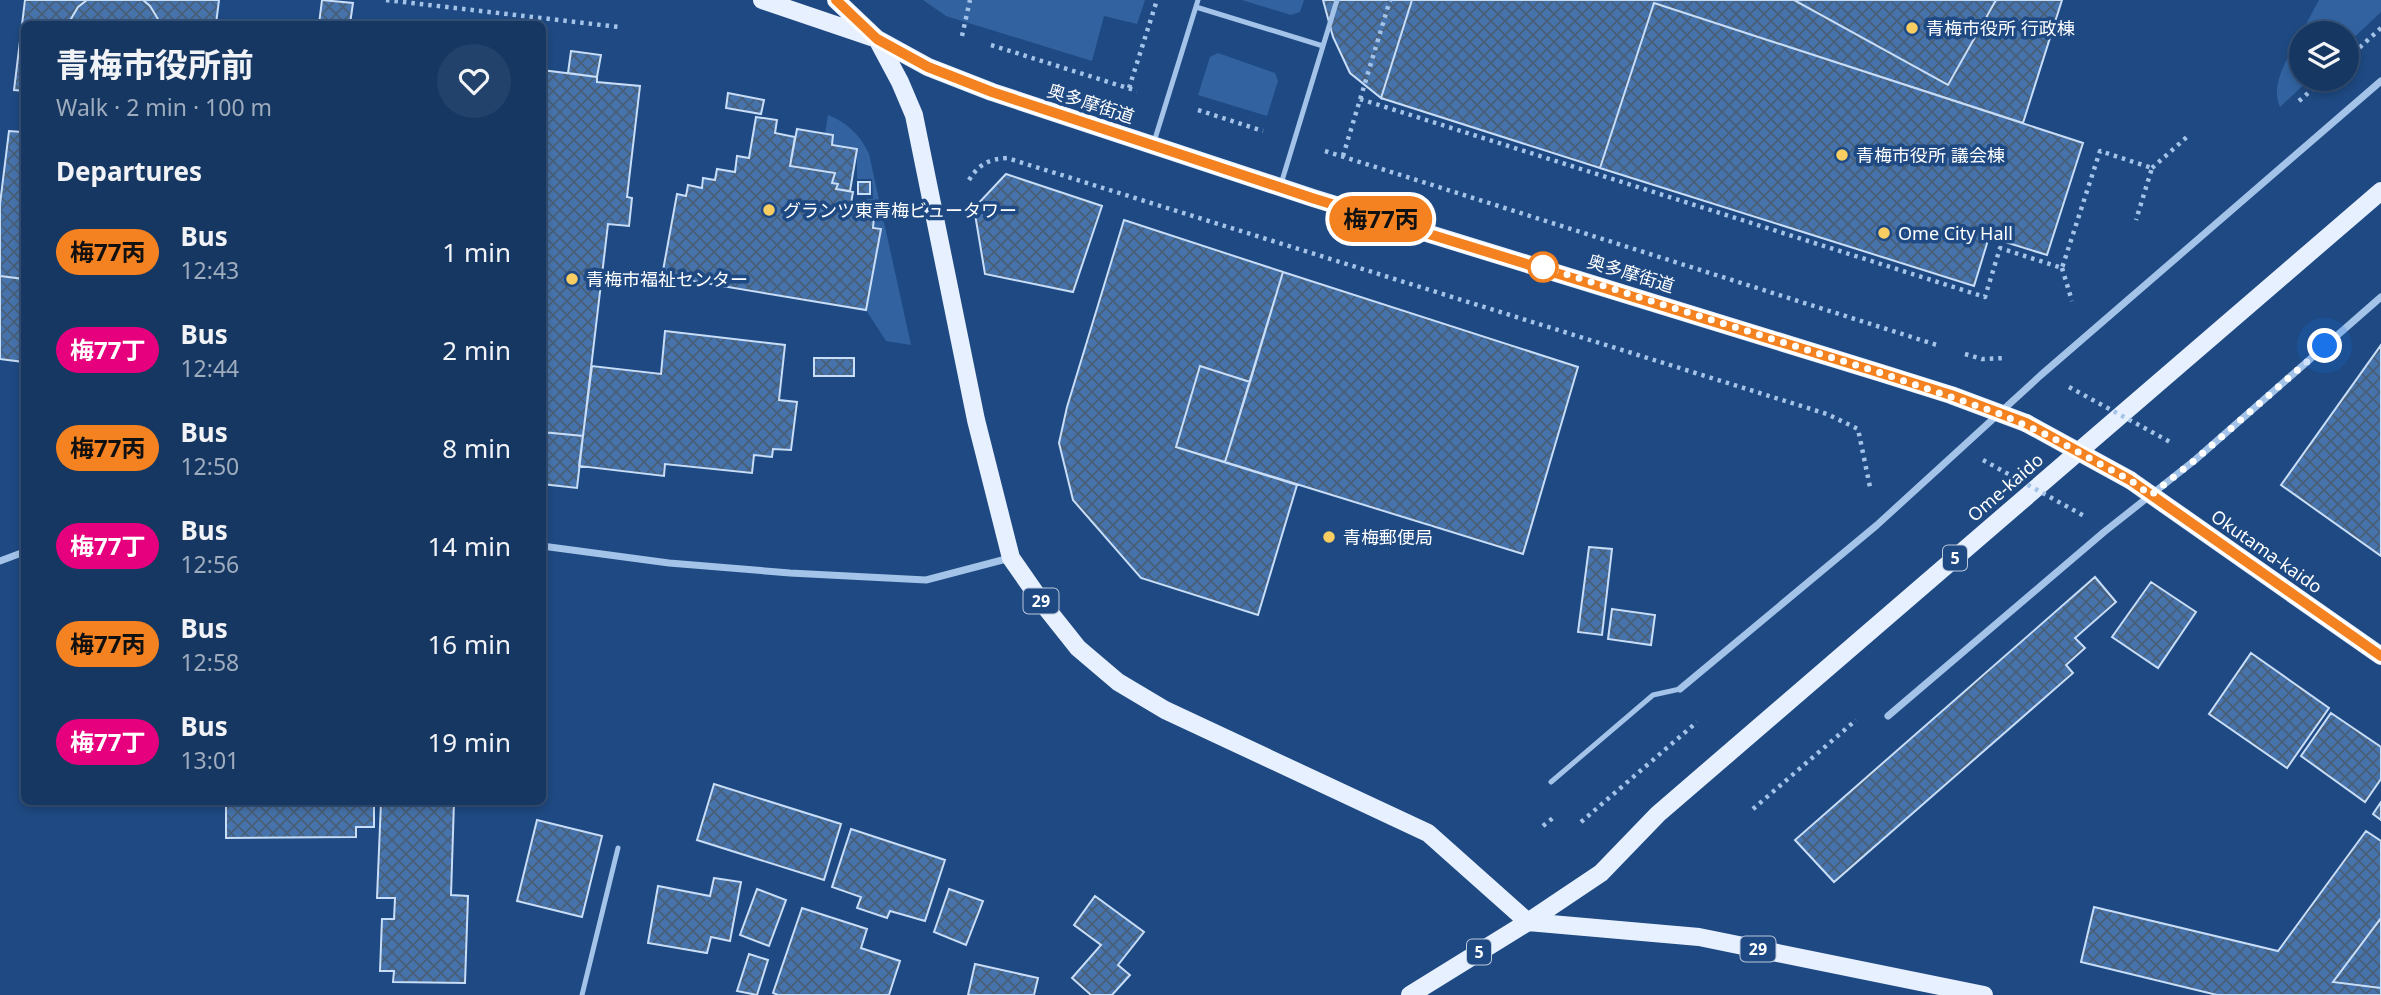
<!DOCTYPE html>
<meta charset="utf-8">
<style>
:root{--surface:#163762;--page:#23426b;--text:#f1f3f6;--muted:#9eacbe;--line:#355177}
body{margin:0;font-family:"Noto Sans","Noto Sans JP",sans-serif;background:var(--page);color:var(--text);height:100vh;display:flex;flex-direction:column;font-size:26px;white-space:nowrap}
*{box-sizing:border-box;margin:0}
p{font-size:23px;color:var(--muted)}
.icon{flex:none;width:38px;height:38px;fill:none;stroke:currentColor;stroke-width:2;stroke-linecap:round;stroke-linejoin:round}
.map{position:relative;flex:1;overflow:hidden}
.sheet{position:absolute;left:21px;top:21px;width:525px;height:784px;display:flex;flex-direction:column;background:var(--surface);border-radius:10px;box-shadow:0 4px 10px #0003,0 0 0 2px var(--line)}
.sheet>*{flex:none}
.badge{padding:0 14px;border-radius:23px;font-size:24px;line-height:46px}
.fabs{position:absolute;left:2289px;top:21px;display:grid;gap:14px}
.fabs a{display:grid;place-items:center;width:70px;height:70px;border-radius:50%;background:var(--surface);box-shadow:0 4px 10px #0003,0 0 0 2px var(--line);font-size:35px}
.you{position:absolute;width:35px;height:35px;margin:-18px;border:5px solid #fff;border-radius:50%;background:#1a73e8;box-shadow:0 0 0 10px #1a73e833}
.map>.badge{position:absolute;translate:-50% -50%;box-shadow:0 0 0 4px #fff}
h2{padding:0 35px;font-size:26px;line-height:63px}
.round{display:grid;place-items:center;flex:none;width:74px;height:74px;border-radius:37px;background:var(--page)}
.summary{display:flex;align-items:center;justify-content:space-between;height:119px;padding:0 35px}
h1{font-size:33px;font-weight:700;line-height:52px}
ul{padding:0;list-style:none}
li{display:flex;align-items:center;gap:21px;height:98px;padding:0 35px}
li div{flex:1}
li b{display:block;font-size:26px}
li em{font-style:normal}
li .badge{min-width:77px;font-weight:700;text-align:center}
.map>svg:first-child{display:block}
</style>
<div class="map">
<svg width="2381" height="995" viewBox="0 0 2381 995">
<defs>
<pattern id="building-cross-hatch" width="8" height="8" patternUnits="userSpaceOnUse" patternTransform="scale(1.75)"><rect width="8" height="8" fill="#4673ab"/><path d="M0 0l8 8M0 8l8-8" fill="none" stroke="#495e77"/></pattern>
</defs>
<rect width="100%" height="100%" fill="#1e4982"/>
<path fill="#3263a0" d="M 923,0 L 1145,0 L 1137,24 L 1104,16 L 1092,61 L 946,16 Z
M 1242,0 L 1304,0 L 1300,12 L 1291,15 Z
M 2319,0 L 2381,0 L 2381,12 L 2347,44 L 2347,33 L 2301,33 Z
M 2301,33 L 2301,79 L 2310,79 L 2280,107 C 2269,84 2290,54 2301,33 Z
M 1218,53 L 1275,73 L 1278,81 L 1267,116 L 1198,95 L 1210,57 Z
M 828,115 C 847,122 861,136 869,154 L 911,345 L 886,341 L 866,310 L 881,230 L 873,228 L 874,217 L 863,215 L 865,199 L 873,199 L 872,179 L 857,179 L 857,149 L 832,145 L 825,134 Z"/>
<path fill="url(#building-cross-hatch)" stroke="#c8ddf7" stroke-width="2" d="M 25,0 L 219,0 L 216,24 L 24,24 L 24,91 L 14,90 Z
M 87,0 L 143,0 L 150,6 L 161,24 L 68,24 L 78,7 Z
M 322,0 L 353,3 L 350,24 L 319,24 Z
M 1323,0 L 1412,0 L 1381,98 L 1350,73 L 1333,37 Z
M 1412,0 L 1794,0 L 1948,85 L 1996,0 L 2062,0 L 2023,123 L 1654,3 L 1600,168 L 1381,98 Z
M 1794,0 L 1996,0 L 1948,85 Z
M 1654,3 L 2083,143 L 2047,255 L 1989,237 L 1974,286 L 1600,168 Z
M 571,51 L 601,55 L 597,77 L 568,73 Z
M 542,70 L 597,77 L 597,82 L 640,86 L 627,197 L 632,198 L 629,226 L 608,224 L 583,436 L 542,432 Z
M 728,93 L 764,100 L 761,114 L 726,108 Z
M 24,113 L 24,279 L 0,276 L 0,204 L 9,131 L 22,132 Z
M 756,117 L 777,120 L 775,133 L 795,137 L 790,166 L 835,173 L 832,183 L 838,184 L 836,189 L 853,192 L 851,203 L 865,205 L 863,215 L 874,217 L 873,228 L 881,229 L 866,310 L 662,276 L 677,194 L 686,196 L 688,185 L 702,188 L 703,178 L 715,180 L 717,169 L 735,172 L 737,156 L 749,158 Z
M 797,129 L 833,135 L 832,145 L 857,149 L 850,191 L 836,189 L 838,184 L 832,183 L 835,173 L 790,166 Z
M 1006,174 L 1102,206 L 1073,292 L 985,274 L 974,208 Z
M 858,182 L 870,182 L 870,194 L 858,194 Z
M 1124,220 L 1283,272 L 1250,382 L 1200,366 L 1176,447 L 1297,485 L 1258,615 L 1141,578 L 1073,500 L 1059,443 L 1067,407 Z
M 1283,272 L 1578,367 L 1523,554 L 1225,462 Z
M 0,276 L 24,279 L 24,362 L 0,359 Z
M 665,331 L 785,345 L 779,400 L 797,402 L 791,450 L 773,449 L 772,457 L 754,455 L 752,473 L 665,464 L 664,476 L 579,466 L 592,366 L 661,374 Z
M 2381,345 L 2381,556 L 2281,485 Z
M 814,358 L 854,358 L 854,376 L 814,376 Z
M 1200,366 L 1250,382 L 1225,462 L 1176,447 Z
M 542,432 L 583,436 L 577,488 L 542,484 Z
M 1589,547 L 1612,549 L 1602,635 L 1578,632 Z
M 2095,577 L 2116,602 L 2075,638 L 2085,648 L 2066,665 L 2073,673 L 1834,882 L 1795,840 Z
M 2151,582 L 2196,612 L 2158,668 L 2112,637 Z
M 1612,609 L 1655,615 L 1651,645 L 1608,639 Z
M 2251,653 L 2329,708 L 2287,768 L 2209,714 Z
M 2331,713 L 2381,747 L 2381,779 L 2365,802 L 2301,756 Z
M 714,784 L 841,824 L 824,880 L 697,840 Z
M 226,802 L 374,802 L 374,827 L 356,827 L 356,837 L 226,838 Z
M 381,802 L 454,802 L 451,895 L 468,896 L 465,983 L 393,982 L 394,971 L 380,971 L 382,919 L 394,919 L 395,898 L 377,898 Z
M 2381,802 L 2381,820 L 2373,814 Z
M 537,820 L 602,836 L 582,917 L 517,901 Z
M 851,829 L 945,860 L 925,921 L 890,911 L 887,918 L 857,908 L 861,897 L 832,887 Z
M 2366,831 L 2381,841 L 2381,918 L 2333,982 L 2381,988 L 2381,995 L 2217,995 L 2081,962 L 2094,907 L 2278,951 Z
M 714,878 L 741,882 L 730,941 L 711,937 L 707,953 L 648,943 L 658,886 L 710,896 Z
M 757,889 L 786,900 L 769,946 L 740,935 Z
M 949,889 L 983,901 L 966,945 L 934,932 Z
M 1095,896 L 1144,932 L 1118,965 L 1130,975 L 1112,995 L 1091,995 L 1072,978 L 1101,945 L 1074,925 Z
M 802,908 L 867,929 L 861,948 L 900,961 L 889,995 L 778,995 L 773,993 Z
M 2381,918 L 2381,988 L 2333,982 Z
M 749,954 L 768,960 L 757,995 L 737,991 Z
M 975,964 L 1038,978 L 1034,995 L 968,995 Z"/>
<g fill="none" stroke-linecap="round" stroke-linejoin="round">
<path stroke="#a4c3e9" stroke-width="4.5" stroke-dasharray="3.5 5" stroke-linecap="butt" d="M 386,0 L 619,27
M 962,36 L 970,0
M 991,45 L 1137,91
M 2347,59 L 2381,28
M 1129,88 L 1157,0
M 1360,99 L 1985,297 L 2000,248 L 2062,268 L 2100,151 L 2152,168 L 2136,220
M 2299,101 L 2324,79
M 1198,110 L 1263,131
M 1325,151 L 1940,346
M 1343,156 L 1390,0
M 2152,168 L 2188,136
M 969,180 C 979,164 989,159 1007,158 L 1827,414 L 1858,429 L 1870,487
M 2062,268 L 2072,301
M 1965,354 L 1982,359 L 2005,358
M 1753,809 L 1856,720
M 1581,822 L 1697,722
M 1543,826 L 1554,817"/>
<path stroke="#a4c3e9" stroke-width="5" d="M 1196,7 L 1323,46
M 1154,142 L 1198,0
M 1281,184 L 1337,0
M 1551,782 L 1653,695 L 1680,689
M 582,995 L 618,848"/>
<path stroke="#a4c3e9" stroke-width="7" d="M 542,546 L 669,563 L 790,573 L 926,580 L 1010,558
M 0,561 L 24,552
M 1680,689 L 1877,525 L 2041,375 L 2381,81
M 1888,716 L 2104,532 L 2195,460 L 2381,297"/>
<path stroke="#e7f0fe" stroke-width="18" d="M 762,0 L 877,39 L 900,82 L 914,115 L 976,420 L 1011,558 L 1043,604 L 1078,648 L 1118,682 L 1165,710 L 1428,833 L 1528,922 L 1699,937 L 1984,995
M 836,0 L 877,39 L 928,67 L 992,92 L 1313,198 L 1881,373 L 1951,395 L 2026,423
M 2130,480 L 2381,656
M 1410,995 L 1528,922 L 1601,873 L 1658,814 L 2381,191"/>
<path stroke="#a4c3e9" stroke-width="4.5" stroke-dasharray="3.5 5" stroke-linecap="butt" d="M 2069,387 L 2172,443
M 1983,460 L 2086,517"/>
<path stroke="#e7f0fe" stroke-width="18" d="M 2026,423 L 2130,480"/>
</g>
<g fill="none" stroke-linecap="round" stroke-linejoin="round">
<defs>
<path id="line" d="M 836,0 L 877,39 L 928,67 L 992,92 L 1312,198 L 1881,373 L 1951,395 L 2026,423 L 2130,480 L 2381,656"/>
</defs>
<use href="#line" stroke="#fff" stroke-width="16"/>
<use href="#line" stroke="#f58220" stroke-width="10"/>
<path stroke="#fff" stroke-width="7" stroke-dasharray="0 12.6" d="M 1543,267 L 1881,373 L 1998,413 L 2047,435 L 2130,480 L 2151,495 L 2195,460 L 2325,346"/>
</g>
<g fill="#f8ce63" stroke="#1e4982" stroke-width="2.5">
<circle cx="1912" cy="28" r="7"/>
<circle cx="1842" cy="155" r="7"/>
<circle cx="769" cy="210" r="7"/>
<circle cx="1884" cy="233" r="7"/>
<circle cx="572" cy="279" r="7"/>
<circle cx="1329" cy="537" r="7"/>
</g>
<circle fill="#fff" stroke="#f58220" stroke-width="3.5" cx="1543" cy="267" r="14"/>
<g text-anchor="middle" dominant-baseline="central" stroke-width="7" stroke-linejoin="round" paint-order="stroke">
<g fill="#1e4982" stroke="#bcc8da" stroke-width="2">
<rect x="1943" y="545.5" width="24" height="25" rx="5"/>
<rect x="1023.5" y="588.5" width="35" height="25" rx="5"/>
<rect x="1740.5" y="936.5" width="35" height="25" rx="5"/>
<rect x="1467" y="939.5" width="24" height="25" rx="5"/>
</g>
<g font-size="16" font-weight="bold" fill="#fff">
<text x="1955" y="558">5</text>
<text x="1041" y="601">29</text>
<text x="1758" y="949">29</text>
<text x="1479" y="952">5</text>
</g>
<g font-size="18" fill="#fff" stroke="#1e4982" text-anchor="start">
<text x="1926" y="28">青梅市役所 行政棟</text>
<text x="1856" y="155">青梅市役所 議会棟</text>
<text x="783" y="210">グランツ東青梅ビュータワー</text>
<text x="1898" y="233">Ome City Hall</text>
<text x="586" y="279">青梅市福祉センター</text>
<text x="1343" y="537">青梅郵便局</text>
</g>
<g font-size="18" fill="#fff" stroke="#1e4982">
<text transform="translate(1091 103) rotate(18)">奥多摩街道</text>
<text transform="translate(1631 273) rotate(17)">奥多摩街道</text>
<text transform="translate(2005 487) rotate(-41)">Ome-kaido</text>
<text transform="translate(2267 551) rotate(35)">Okutama-kaido</text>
</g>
</g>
</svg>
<div class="fabs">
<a><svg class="icon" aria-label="layers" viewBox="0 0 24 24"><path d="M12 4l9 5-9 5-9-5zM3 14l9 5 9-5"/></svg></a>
</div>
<div class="you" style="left:2325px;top:346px"></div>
<b class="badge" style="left:1381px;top:219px;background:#f58220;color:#111">梅77丙</b>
<section class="sheet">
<div class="summary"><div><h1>青梅市役所前</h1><p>Walk · 2 min · 100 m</p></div><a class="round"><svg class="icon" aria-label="heart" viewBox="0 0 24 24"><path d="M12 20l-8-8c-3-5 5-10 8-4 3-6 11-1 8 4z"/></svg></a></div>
<h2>Departures</h2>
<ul>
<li><span class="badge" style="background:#f58220;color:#111">梅77丙</span><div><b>Bus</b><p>12:43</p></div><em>1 min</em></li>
<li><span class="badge" style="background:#e6007e;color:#fff">梅77丁</span><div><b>Bus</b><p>12:44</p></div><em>2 min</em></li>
<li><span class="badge" style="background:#f58220;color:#111">梅77丙</span><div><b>Bus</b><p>12:50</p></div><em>8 min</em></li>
<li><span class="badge" style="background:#e6007e;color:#fff">梅77丁</span><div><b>Bus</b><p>12:56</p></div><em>14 min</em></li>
<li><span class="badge" style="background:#f58220;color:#111">梅77丙</span><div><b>Bus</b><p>12:58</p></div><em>16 min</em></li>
<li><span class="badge" style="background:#e6007e;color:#fff">梅77丁</span><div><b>Bus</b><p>13:01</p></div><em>19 min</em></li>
</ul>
</section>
</div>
